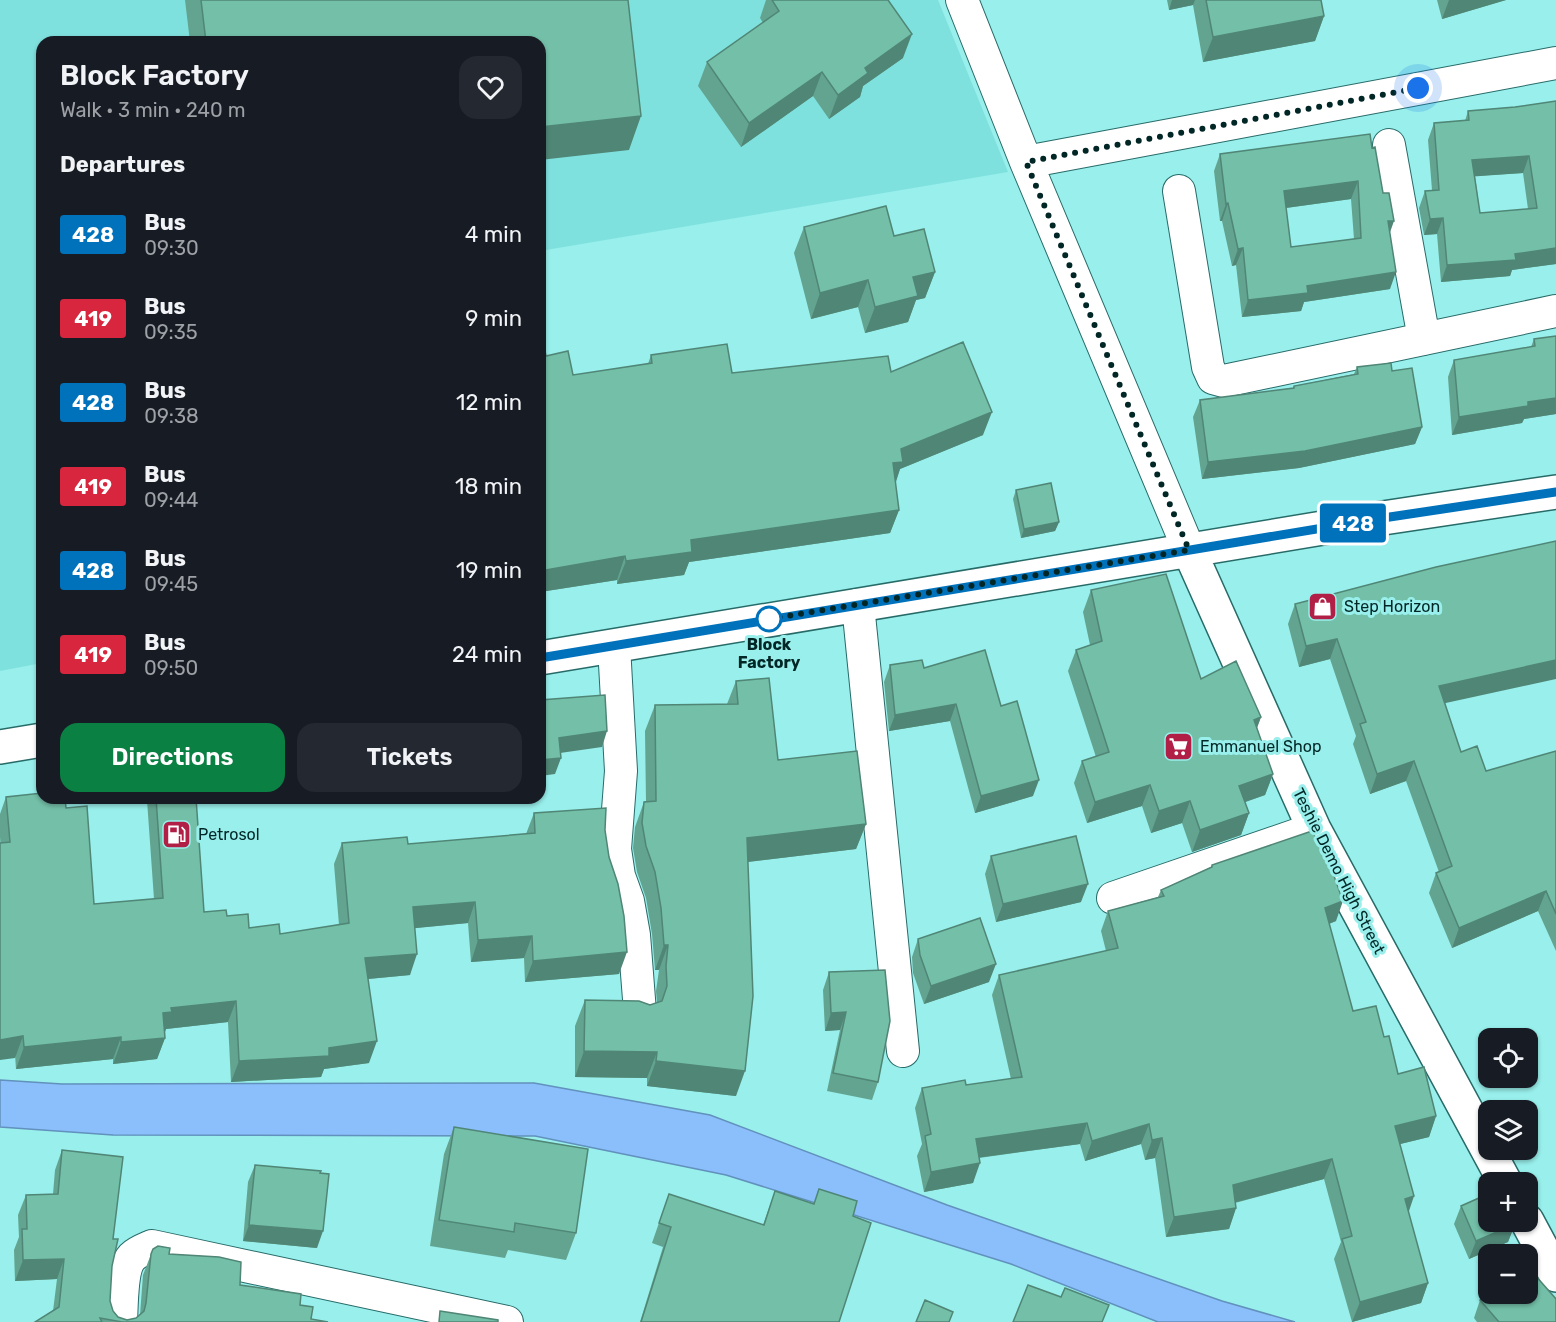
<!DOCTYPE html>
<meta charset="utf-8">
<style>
:root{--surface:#171b24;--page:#242831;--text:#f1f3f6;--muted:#9ea1a6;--accent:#0b8043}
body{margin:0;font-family:Rubik,sans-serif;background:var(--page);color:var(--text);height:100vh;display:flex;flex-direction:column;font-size:22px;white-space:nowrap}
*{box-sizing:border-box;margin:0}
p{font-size:20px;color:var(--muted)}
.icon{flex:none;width:33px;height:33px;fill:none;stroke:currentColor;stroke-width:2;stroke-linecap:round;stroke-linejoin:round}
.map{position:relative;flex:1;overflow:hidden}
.drawer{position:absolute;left:36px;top:36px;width:510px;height:768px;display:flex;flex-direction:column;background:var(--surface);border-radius:18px;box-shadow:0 2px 4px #0004}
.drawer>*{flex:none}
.badge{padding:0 12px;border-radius:4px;font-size:21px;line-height:39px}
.buttons{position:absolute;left:1478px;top:1028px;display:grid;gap:12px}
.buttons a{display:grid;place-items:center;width:60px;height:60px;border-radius:12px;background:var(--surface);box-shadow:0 2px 4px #0004;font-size:30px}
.you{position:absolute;width:30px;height:30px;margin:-15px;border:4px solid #fff;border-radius:50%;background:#1a73e8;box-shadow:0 0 0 9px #1a73e833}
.map>.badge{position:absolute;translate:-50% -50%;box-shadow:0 0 0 3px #fff}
h2{padding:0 24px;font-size:22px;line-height:54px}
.round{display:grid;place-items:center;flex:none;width:63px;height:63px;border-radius:18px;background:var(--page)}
.headline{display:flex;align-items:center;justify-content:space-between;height:102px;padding:0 24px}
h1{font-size:28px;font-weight:600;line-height:45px}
.primary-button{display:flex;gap:12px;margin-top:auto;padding:12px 24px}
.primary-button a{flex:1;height:69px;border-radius:18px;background:var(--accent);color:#fff;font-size:24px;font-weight:600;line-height:69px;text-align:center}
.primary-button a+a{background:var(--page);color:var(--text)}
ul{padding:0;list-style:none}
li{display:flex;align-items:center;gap:18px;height:84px;padding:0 24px}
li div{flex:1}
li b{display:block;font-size:22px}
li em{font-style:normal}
li .badge{min-width:66px;font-weight:700;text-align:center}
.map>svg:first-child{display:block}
</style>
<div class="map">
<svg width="1556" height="1322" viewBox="0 0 1556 1322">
<rect width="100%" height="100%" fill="#98efeb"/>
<path fill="#7fe1de" d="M 0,0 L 938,0 L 1008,172 L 540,251 L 540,42 L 42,42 L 42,663 L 0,671 Z"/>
<path fill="#8abffc" stroke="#6191bc" stroke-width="1.5" d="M 0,1080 L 62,1084 L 534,1083 L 710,1115 L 947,1205 L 1222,1301 L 1295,1322 L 1158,1322 L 1011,1264 L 726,1175 L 535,1136 L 113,1135 L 0,1127 Z"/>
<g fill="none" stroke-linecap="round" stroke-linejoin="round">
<defs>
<path id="street" d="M 962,0 L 1026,162 L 1189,550
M 1389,145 L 1424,339
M 1026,162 L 1556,63
M 1179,191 L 1208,367 L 1213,378 L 1224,381 L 1556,311
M 858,605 L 903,1051
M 614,646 L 621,771 L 615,849 L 619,876 L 628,901 L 634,935 L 640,1012
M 1113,898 L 1314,829
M 121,1322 C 122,1307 121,1268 132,1257 C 137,1252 145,1249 152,1246 L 507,1322"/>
<path id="secondary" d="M 1189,550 L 1314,829 L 1505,1182
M 540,658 L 1383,518 L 1556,492
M 0,747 L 42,740
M 1527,1221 L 1556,1275"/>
</defs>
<use href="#street" stroke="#276b69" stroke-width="34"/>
<use href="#secondary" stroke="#276b69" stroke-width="36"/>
<use href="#street" stroke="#fff" stroke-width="32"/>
<use href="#secondary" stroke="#fff" stroke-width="33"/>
</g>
<path fill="#63a490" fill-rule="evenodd" d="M 185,0 L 628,0 L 629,150 L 540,42 L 190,42 Z
M 766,0 L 888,0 L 903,58 L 863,86 L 860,97 L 829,119 L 813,96 L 741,147 L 698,86 L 707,62 L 763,23 L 760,18 Z
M 1167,0 L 1321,0 L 1324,16 L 1315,41 L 1203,62 L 1193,5 L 1169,10 Z
M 1437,0 L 1506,0 L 1442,19 Z
M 1556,101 L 1556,264 L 1512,270 L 1510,276 L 1441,282 L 1437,234 L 1424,235 L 1419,208 L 1425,191 L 1432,190 L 1428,140 L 1434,123 L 1465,121 L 1468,111 L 1515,107 ZM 1523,173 L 1528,209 L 1480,213 L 1475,176 Z
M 1372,148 L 1389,233 L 1390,289 L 1304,302 L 1301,311 L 1242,317 L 1236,265 L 1232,266 L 1222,221 L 1220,221 L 1214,171 L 1220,154 ZM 1351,199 L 1354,239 L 1291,247 L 1286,208 Z
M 804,227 L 894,236 L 935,272 L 925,298 L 916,300 L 908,322 L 865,333 L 858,307 L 811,319 L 794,253 Z
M 1556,336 L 1556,414 L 1524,419 L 1522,423 L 1452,435 L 1448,377 L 1454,360 L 1531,347 L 1534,339 Z
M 540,346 L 546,356 L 573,375 L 648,364 L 651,355 L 732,373 L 891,372 L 983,435 L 900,469 L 895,483 L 899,510 L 890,533 L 689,562 L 684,575 L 617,584 L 617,580 L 540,592 Z
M 1357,367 L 1392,371 L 1422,427 L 1415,444 L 1299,468 L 1202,479 L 1193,417 L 1200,400 L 1293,388 L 1294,386 L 1354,374 Z
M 1016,490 L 1059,522 L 1055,531 L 1021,538 L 1013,499 Z
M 1091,590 L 1201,679 L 1261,717 L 1257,728 L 1273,774 L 1265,795 L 1245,802 L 1249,813 L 1241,835 L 1192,852 L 1182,823 L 1151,833 L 1142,806 L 1087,823 L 1074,783 L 1082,761 L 1096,757 L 1068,671 L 1076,650 L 1090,645 L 1083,612 Z
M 1295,604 L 1445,703 L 1461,752 L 1486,771 L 1556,751 L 1556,951 L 1538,911 L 1452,948 L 1429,893 L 1436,873 L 1439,872 L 1406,781 L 1370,794 L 1353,744 L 1356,736 L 1330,659 L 1299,667 L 1288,624 Z
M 890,665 L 924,668 L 1001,706 L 1033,796 L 975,813 L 950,721 L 889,731 L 884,682 Z
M 736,681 L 778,760 L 866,824 L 856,849 L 748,862 L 736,1096 L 647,1086 L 647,1078 L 575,1077 L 575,1026 L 585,1000 L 650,1005 L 657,1003 L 656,991 L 659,970 L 655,970 L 652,934 L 646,898 L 637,872 L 633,848 L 635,827 L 644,802 L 646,801 L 645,731 L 655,705 L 727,704 Z
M 6,797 L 66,808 L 94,904 L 154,899 L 147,800 L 148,798 L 196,798 L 204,912 L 227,916 L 249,928 L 280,934 L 339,925 L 334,864 L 342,843 L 408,844 L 526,834 L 534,813 L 605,830 L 619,974 L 525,982 L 524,958 L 471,962 L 468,923 L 415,928 L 410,975 L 368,979 L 369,1063 L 324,1069 L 321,1077 L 231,1082 L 228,1022 L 166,1029 L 165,1032 L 165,1038 L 157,1059 L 113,1064 L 113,1059 L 16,1069 L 0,837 L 0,814 Z
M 991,856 L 1081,902 L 996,922 L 985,874 Z
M 1212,865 L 1336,921 L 1329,924 L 1353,1011 L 1384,1037 L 1398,1074 L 1436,1116 L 1429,1137 L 1400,1144 L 1408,1212 L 1428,1283 L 1421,1303 L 1352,1322 L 1334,1259 L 1341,1242 L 1324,1179 L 1235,1203 L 1236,1208 L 1229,1229 L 1166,1237 L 1155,1158 L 1145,1160 L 1141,1144 L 1085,1161 L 1080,1144 L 979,1158 L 973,1183 L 924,1192 L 917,1156 L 922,1144 L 915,1108 L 922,1088 L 966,1085 L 1011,1079 L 992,995 L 999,975 L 1106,951 L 1101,931 L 1108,911 L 1158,897 L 1161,890 L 1211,867 Z
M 918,939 L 989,982 L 924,1004 L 913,973 L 912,957 Z
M 829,972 L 878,1082 L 872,1100 L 827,1091 L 840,1030 L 825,1031 L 823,990 Z
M 454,1127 L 576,1233 L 566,1260 L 508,1250 L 505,1258 L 430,1246 L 444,1154 Z
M 62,1150 L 123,1157 L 113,1239 L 118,1239 L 112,1266 L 110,1301 L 113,1311 L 118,1317 L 127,1320 L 136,1318 L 140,1315 L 143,1275 L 153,1249 L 158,1246 L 170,1248 L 169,1254 L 219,1257 L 241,1262 L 240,1285 L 301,1294 L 300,1305 L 313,1307 L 311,1319 L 328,1322 L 35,1322 L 53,1311 L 57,1279 L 15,1281 L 14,1250 L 19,1237 L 18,1215 L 26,1195 L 53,1194 L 55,1170 Z
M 255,1165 L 317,1248 L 243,1241 L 248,1182 Z
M 819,1189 L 853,1216 L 839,1322 L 640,1322 L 663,1247 L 652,1243 L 669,1194 L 763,1225 L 775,1191 L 814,1204 Z
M 1461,1206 L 1515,1224 L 1508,1242 L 1469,1259 L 1454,1224 Z
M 1480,1300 L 1556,1322 L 1477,1322 L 1474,1318 Z"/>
<path fill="#508676" d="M 1172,0 L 1195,0 L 1193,5 L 1169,10 Z
M 1449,0 L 1506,0 L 1442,19 Z
M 1324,16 L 1315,41 L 1203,62 L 1213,37 Z
M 912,34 L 903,58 L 863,86 L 860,97 L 829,119 L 838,95 L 865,68 Z
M 822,72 L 813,96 L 741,147 L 749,123 Z
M 641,116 L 629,150 L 540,160 L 540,127 Z
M 1529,156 L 1523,173 L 1466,177 L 1472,160 Z
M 1358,181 L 1351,199 L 1278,209 L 1284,191 Z
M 1228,203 L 1222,221 L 1220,221 L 1226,204 Z
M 1443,218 L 1437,234 L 1424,235 L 1430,219 Z
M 1388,221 L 1394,221 L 1388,238 Z
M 1243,248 L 1236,265 L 1232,266 L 1238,249 Z
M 1556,248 L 1556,264 L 1512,270 L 1510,276 L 1441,282 L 1447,265 Z
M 935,272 L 925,298 L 916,300 L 908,322 L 865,333 L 875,307 L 913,277 Z
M 1396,272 L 1390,289 L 1304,302 L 1301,311 L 1242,317 L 1248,300 L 1307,286 Z
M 868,280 L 858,307 L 811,319 L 820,293 Z
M 1556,398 L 1556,414 L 1524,419 L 1522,423 L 1452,435 L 1459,417 L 1528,402 Z
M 992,412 L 983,435 L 900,469 L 895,485 L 893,463 L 901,449 Z
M 1422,427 L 1415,444 L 1299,468 L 1202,479 L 1208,462 Z
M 899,510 L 890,533 L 689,562 L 684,575 L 617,584 L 626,561 L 691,540 Z
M 1059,522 L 1055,531 L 1021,538 L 1024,529 Z
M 625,556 L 617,580 L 540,592 L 540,571 Z
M 1337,639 L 1330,659 L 1299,667 L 1306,646 Z
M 1556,660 L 1556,679 L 1432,706 L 1439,686 Z
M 956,704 L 950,721 L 889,731 L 895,715 Z
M 1261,717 L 1253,738 L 1254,720 Z
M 607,731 L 602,747 L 553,754 L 559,738 Z
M 561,758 L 555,774 L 540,776 L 540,760 Z
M 1414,761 L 1406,781 L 1370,794 L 1377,774 Z
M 1273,774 L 1265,795 L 1231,807 L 1239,786 Z
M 1039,780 L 1033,796 L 975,813 L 981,796 Z
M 1150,785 L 1142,806 L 1087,823 L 1095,802 Z
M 1190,801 L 1182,823 L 1151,833 L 1159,811 Z
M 1249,813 L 1241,835 L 1192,852 L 1200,830 Z
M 866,824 L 856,849 L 738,863 L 747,838 Z
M 1088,884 L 1081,902 L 996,922 L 1003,904 Z
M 1546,891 L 1538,911 L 1452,948 L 1459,928 Z
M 1343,901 L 1336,921 L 1318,928 L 1325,908 Z
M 475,902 L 468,923 L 406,929 L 413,907 Z
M 532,936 L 524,958 L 471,962 L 478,940 Z
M 664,945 L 668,945 L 659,970 L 655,970 Z
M 627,952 L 619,974 L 525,982 L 533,961 Z
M 417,954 L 410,975 L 357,980 L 365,958 Z
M 996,964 L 989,982 L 924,1004 L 931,986 Z
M 236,1001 L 228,1022 L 166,1029 L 164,1034 L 163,1013 L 171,1008 Z
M 846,1012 L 840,1030 L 825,1031 L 831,1013 Z
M 23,1036 L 15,1058 L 0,1060 L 0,1040 Z
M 121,1037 L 113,1059 L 16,1069 L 24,1047 Z
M 165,1038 L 157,1059 L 113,1064 L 121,1042 Z
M 377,1041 L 369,1063 L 324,1069 L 321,1077 L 231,1082 L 239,1061 Z
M 584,1051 L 657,1052 L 647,1078 L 575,1077 Z
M 656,1061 L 745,1071 L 736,1096 L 647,1086 Z
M 1436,1116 L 1429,1137 L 1388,1147 L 1395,1126 Z
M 1087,1123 L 1080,1144 L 968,1159 L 976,1139 Z
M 1149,1124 L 1141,1144 L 1085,1161 L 1092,1141 Z
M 1162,1138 L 1155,1158 L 1145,1160 L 1152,1140 Z
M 1332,1159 L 1324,1179 L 1225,1205 L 1233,1185 Z
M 980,1163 L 973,1183 L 924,1192 L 931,1172 Z
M 1414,1196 L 1407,1217 L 1405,1199 Z
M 1236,1208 L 1229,1229 L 1166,1237 L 1174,1217 Z
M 1515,1224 L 1508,1242 L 1469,1259 L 1476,1241 Z
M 249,1225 L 323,1231 L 317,1248 L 243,1241 Z
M 64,1259 L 57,1279 L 15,1281 L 23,1260 Z
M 1428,1283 L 1421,1303 L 1352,1322 L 1360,1302 Z"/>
<path fill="#73bfa8" stroke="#508676" stroke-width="1.5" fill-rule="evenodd" d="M 201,0 L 628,0 L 641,116 L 540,127 L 540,42 L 206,42 Z
M 772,0 L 888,0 L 912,34 L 865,68 L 868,73 L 838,95 L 822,72 L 749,123 L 707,62 L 779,11 Z
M 1206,0 L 1321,0 L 1324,16 L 1213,37 Z
M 1556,101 L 1556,248 L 1515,254 L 1516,260 L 1447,265 L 1443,218 L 1430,219 L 1425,191 L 1439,190 L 1434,123 L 1469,120 L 1468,111 L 1515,107 ZM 1529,156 L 1537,208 L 1480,213 L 1472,160 Z
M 1370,134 L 1372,148 L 1375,147 L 1383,193 L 1389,193 L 1394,221 L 1388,221 L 1396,272 L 1307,286 L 1308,293 L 1248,300 L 1243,248 L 1238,249 L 1228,203 L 1226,204 L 1220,154 ZM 1358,181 L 1361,238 L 1291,247 L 1284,191 Z
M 886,206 L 894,236 L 924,229 L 935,272 L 913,277 L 918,296 L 875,307 L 868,280 L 820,293 L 804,227 Z
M 1556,336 L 1556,398 L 1528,402 L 1528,406 L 1459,417 L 1454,360 L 1535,346 L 1534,339 Z
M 963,342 L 992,412 L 901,449 L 903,462 L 893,463 L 899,510 L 691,540 L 692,552 L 626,561 L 625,556 L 540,571 L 540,346 L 544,346 L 546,356 L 568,351 L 573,375 L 652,363 L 651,355 L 727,344 L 732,373 L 888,356 L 891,372 Z
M 1391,363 L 1392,371 L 1412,368 L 1422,427 L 1305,451 L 1208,462 L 1200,400 L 1294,388 L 1294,386 L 1358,374 L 1357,367 Z
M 1051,483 L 1059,522 L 1024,529 L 1016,490 Z
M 1556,541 L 1556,660 L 1439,686 L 1461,752 L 1477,746 L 1486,771 L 1556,751 L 1556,914 L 1546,891 L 1459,928 L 1436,873 L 1452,866 L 1414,761 L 1377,774 L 1360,724 L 1366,722 L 1337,639 L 1306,646 L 1295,604 L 1436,567 Z
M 1166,574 L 1201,679 L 1236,661 L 1261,717 L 1254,720 L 1273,774 L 1239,786 L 1249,813 L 1200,830 L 1190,801 L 1159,811 L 1150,785 L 1095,802 L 1082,761 L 1109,752 L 1076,650 L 1102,641 L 1091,590 Z
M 985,650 L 1001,706 L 1017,701 L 1039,780 L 981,796 L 956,704 L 895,715 L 890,665 L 922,660 L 924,668 Z
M 769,678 L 778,760 L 857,751 L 866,824 L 747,838 L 753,996 L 745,1071 L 656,1061 L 657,1052 L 584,1051 L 585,1000 L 639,1001 L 650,1005 L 662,1001 L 667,986 L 666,966 L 668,945 L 664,945 L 661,908 L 655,872 L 646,846 L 642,823 L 644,802 L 656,801 L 655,705 L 738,704 L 736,681 Z
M 605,695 L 607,731 L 559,738 L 561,758 L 540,760 L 540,700 Z
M 42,793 L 42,798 L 65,798 L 66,808 L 87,806 L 94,904 L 163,898 L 156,798 L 196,798 L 204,912 L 226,910 L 227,916 L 248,914 L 249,928 L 279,924 L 280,934 L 349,923 L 342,843 L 407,837 L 408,844 L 535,833 L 534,813 L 606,808 L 605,830 L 609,857 L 618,884 L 624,916 L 627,952 L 533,961 L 532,936 L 478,940 L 475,902 L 413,907 L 417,954 L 365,958 L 377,1041 L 329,1048 L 329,1056 L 239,1061 L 236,1001 L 171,1008 L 172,1012 L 163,1013 L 165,1038 L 121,1042 L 121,1037 L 24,1047 L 23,1036 L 0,1040 L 0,843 L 10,842 L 6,797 Z
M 1312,831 L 1328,859 L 1343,901 L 1325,908 L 1353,1011 L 1376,1006 L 1384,1037 L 1389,1036 L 1398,1074 L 1424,1067 L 1436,1116 L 1395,1126 L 1414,1196 L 1405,1199 L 1428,1283 L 1360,1302 L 1342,1239 L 1352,1236 L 1332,1159 L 1233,1185 L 1236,1208 L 1174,1217 L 1162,1138 L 1152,1140 L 1149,1124 L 1092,1141 L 1087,1123 L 976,1139 L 980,1163 L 931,1172 L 925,1136 L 931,1134 L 922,1088 L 965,1080 L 966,1085 L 1022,1077 L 999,975 L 1118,948 L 1108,911 L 1164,896 L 1161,890 L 1212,867 L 1212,865 Z
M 1076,836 L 1088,884 L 1003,904 L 991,856 Z
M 980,918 L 996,964 L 931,986 L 920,955 L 918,939 Z
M 885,970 L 890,1021 L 878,1082 L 833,1073 L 846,1012 L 831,1013 L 829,972 Z
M 454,1127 L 588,1149 L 576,1233 L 515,1223 L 514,1232 L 439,1220 Z
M 62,1150 L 123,1157 L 113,1239 L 118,1239 L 112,1266 L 110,1301 L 113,1311 L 118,1317 L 127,1320 L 136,1318 L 144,1311 L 146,1303 L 151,1254 L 153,1249 L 158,1246 L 170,1248 L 169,1254 L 219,1257 L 241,1262 L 240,1285 L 301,1294 L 300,1305 L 313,1307 L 311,1319 L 328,1322 L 122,1322 L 100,1318 L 102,1322 L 35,1322 L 59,1307 L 64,1259 L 23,1260 L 22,1229 L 27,1229 L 26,1195 L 58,1194 Z
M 255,1165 L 321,1171 L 320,1173 L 329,1174 L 323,1231 L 249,1225 Z
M 819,1189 L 857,1201 L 853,1216 L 871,1223 L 839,1322 L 641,1322 L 671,1227 L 659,1223 L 669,1194 L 764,1225 L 775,1191 L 814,1204 Z
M 1488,1194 L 1488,1221 L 1514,1221 L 1515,1224 L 1476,1241 L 1461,1206 Z
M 1527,1266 L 1556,1299 L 1556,1322 L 1499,1322 L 1480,1300 L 1488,1293 L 1527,1293 Z
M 1028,1285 L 1061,1297 L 1065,1288 L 1109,1305 L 1102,1322 L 1013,1322 Z
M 925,1300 L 953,1312 L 949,1322 L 916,1322 Z
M 440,1311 L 498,1320 L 498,1322 L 439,1322 Z"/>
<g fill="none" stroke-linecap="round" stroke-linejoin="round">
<defs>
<path id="line" d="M 540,658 L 1383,518 L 1556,492"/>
</defs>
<use href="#line" stroke="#fff" stroke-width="14"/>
<use href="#line" stroke="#0072bc" stroke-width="9"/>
<path stroke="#002625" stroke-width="6" stroke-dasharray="0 10.8" d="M 769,619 L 1189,550 L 1026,162 L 1418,88"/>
</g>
<defs>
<symbol id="shop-square" viewBox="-11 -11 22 22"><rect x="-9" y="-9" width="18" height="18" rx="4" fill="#b21f46" stroke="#98efeb"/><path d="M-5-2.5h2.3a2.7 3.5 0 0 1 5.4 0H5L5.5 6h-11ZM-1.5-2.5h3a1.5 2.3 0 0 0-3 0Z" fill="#fff"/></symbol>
<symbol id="supermarket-square" viewBox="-11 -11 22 22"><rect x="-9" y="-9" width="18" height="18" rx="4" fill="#b21f46" stroke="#98efeb"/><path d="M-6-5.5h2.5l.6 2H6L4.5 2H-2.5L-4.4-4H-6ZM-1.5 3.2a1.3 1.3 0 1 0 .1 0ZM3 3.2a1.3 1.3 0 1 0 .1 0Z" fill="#fff"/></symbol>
<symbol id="fuel-square" viewBox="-11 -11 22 22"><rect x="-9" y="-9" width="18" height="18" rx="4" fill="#b21f46" stroke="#98efeb"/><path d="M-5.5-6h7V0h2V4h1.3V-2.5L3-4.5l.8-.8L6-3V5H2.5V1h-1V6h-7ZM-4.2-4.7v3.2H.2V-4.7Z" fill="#fff"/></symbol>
</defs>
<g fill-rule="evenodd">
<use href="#shop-square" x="1306" y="590" width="33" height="33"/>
<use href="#supermarket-square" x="1162" y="730" width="33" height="33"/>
<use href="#fuel-square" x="160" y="818" width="33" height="33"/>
</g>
<circle fill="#fff" stroke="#0072bc" stroke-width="3" cx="769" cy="619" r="12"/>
<g text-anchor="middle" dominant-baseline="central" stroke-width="6" stroke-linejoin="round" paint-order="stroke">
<g font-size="16" fill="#002625" stroke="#98efeb" text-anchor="start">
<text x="1344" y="606">Step Horizon</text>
<text x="1200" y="746">Emmanuel Shop</text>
<text x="198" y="834">Petrosol</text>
</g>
<g font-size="16" font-weight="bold" fill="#002625" stroke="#98efeb">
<text x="769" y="644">Block<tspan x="769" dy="18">Factory</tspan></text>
</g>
<g font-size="16" fill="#002625" stroke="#98efeb">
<text transform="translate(1339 871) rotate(63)">Teshie Demo High Street</text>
</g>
</g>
</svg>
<div class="buttons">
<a><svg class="icon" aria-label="locate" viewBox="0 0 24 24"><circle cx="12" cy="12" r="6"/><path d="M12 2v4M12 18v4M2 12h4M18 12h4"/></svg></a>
<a><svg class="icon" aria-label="layers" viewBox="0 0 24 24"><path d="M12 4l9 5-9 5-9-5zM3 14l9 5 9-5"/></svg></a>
<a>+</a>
<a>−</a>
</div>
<div class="you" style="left:1418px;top:88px"></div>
<b class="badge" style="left:1353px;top:523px;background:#0072bc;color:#fff">428</b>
<section class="drawer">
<div class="headline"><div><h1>Block Factory</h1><p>Walk · 3 min · 240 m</p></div><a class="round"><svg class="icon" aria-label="heart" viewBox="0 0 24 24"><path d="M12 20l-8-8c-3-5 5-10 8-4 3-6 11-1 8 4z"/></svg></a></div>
<h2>Departures</h2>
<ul>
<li><span class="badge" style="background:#0072bc;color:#fff">428</span><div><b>Bus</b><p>09:30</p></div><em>4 min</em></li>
<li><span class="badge" style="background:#d7263d;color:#fff">419</span><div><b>Bus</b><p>09:35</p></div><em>9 min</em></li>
<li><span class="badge" style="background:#0072bc;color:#fff">428</span><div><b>Bus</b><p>09:38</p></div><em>12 min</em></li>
<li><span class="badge" style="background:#d7263d;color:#fff">419</span><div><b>Bus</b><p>09:44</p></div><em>18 min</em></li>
<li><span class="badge" style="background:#0072bc;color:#fff">428</span><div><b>Bus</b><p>09:45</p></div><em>19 min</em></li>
<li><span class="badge" style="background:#d7263d;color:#fff">419</span><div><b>Bus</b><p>09:50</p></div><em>24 min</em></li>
</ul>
<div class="primary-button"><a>Directions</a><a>Tickets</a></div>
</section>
</div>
